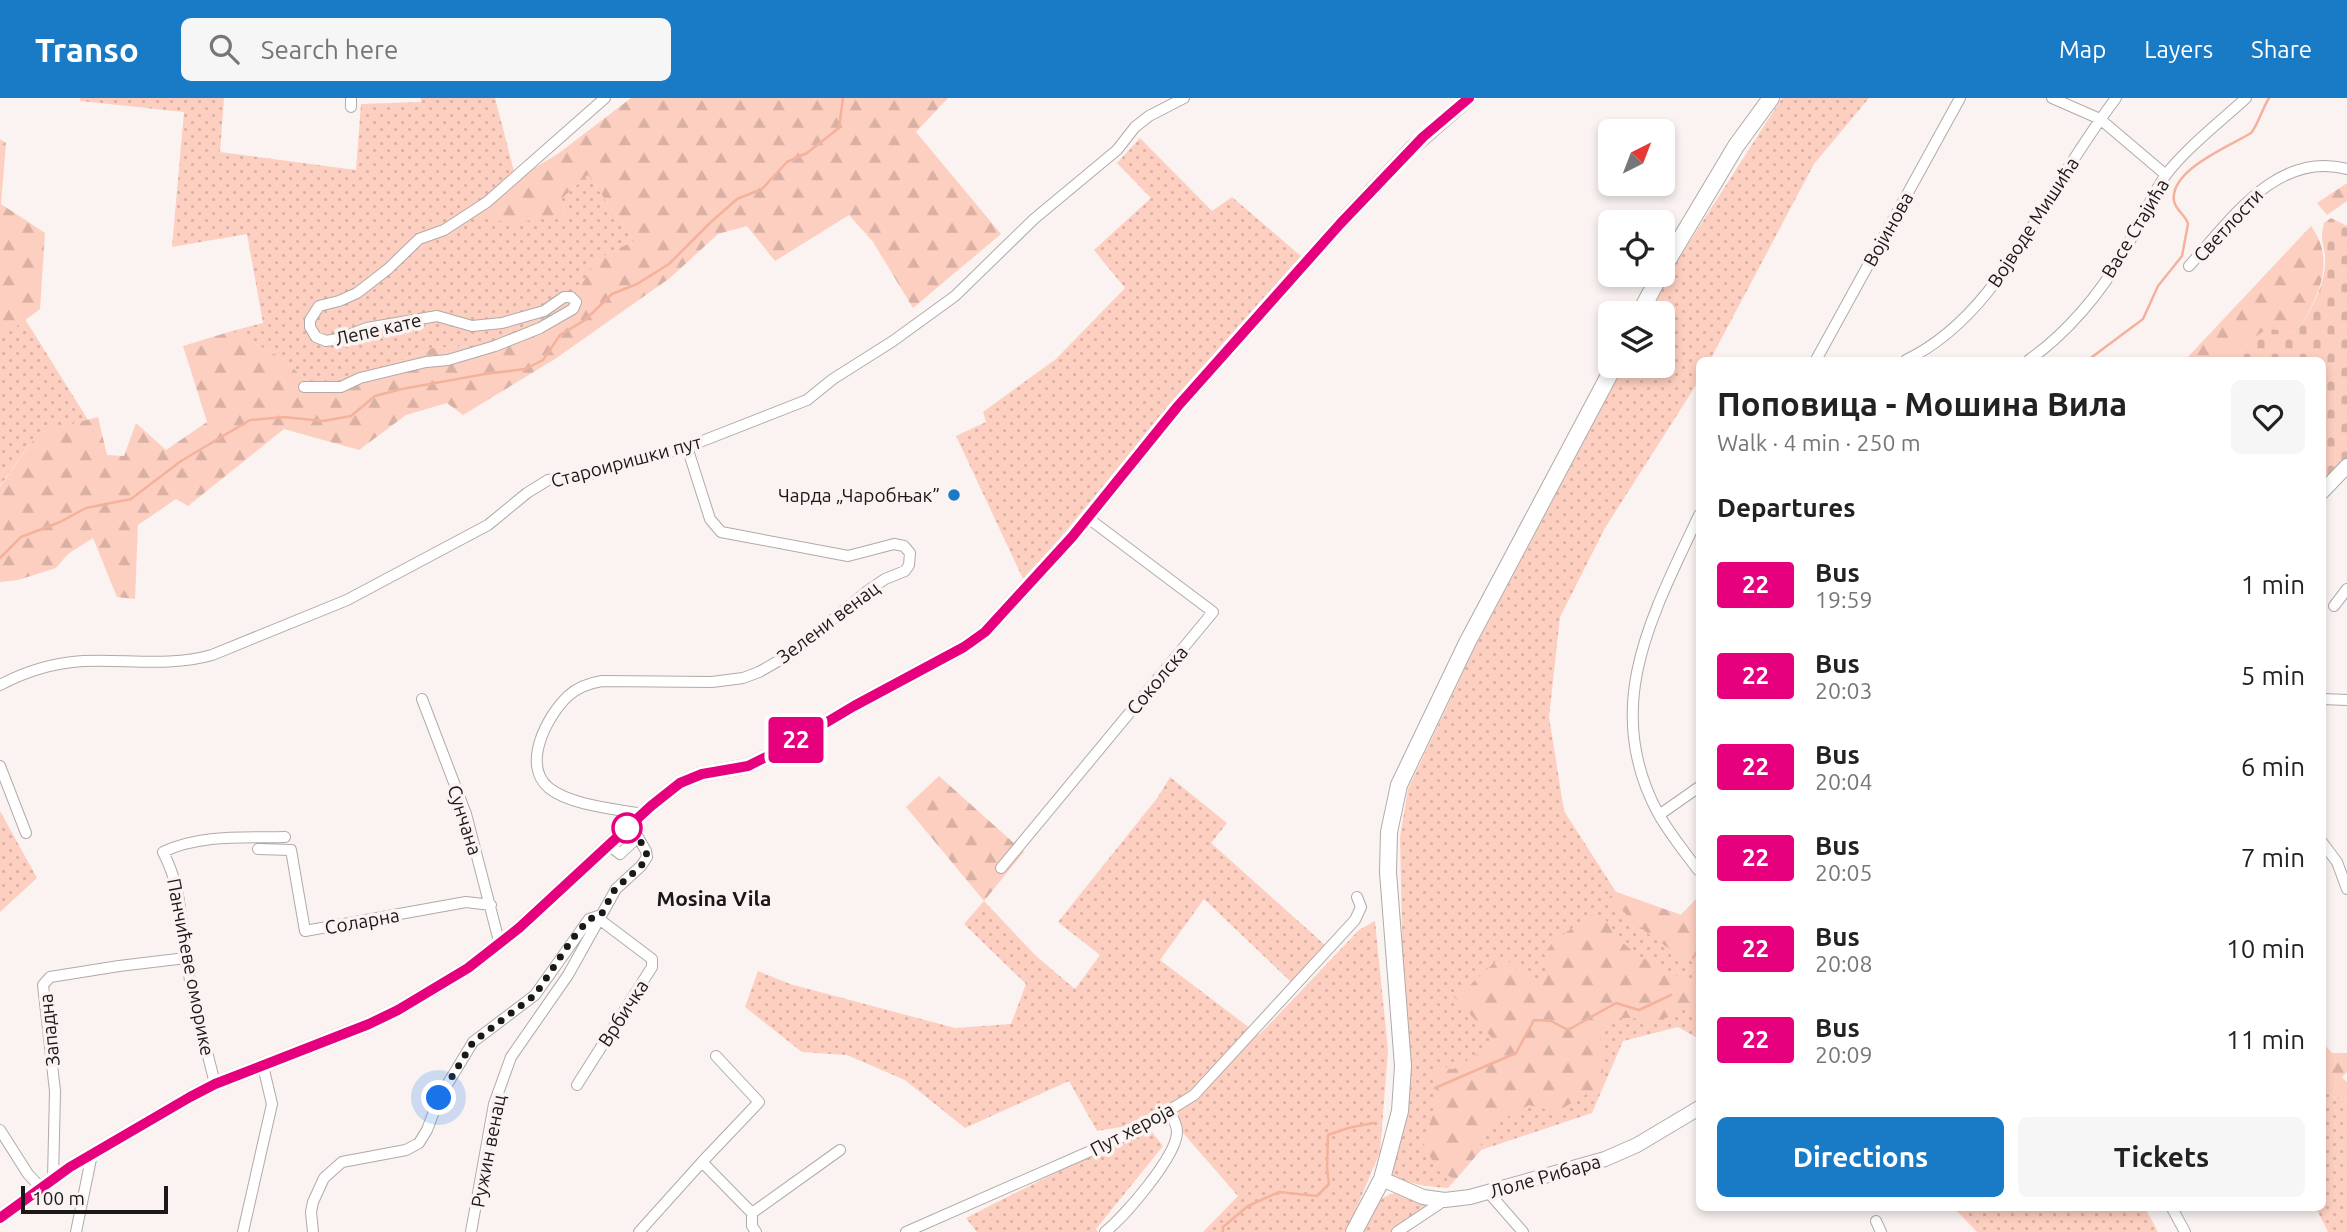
<!DOCTYPE html>
<meta charset="utf-8">
<style>
:root{--surface:#fff;--page:#f6f6f6;--text:#222;--muted:#767676;--accent:#197ac6}
body{margin:0;font-family:Ubuntu,sans-serif;background:var(--page);color:var(--text);height:100vh;display:flex;flex-direction:column;font-size:26px;white-space:nowrap}
*{box-sizing:border-box;margin:0}
p{font-size:23px;color:var(--muted)}
.icon{flex:none;width:38px;height:38px;fill:none;stroke:currentColor;stroke-width:2;stroke-linecap:round;stroke-linejoin:round}
.map{position:relative;flex:1;overflow:hidden}
.sheet{position:absolute;left:1696px;top:259px;width:630px;height:854px;display:flex;flex-direction:column;background:var(--surface);border-radius:10px;box-shadow:0 4px 10px #0003}
.sheet>*{flex:none}
.badge{padding:0 14px;border-radius:5px;font-size:24px;line-height:46px}
.needle{width:46px;rotate:42deg}
.controls{position:absolute;left:1598px;top:21px;display:grid;gap:14px}
.controls a{display:grid;place-items:center;width:77px;height:77px;border-radius:10px;background:var(--surface);box-shadow:0 4px 10px #0003;font-size:35px}
.scale{position:absolute;left:21px;bottom:18px;width:147px;box-sizing:border-box;padding-left:7px;border:4px solid #1b1818;border-top:0;font-size:19px;line-height:24px;white-space:nowrap;color:#1b1818;-webkit-text-stroke:5px #faf3f1;paint-order:stroke}
.you{position:absolute;width:35px;height:35px;margin:-18px;border:5px solid #fff;border-radius:50%;background:#1a73e8;box-shadow:0 0 0 10px #1a73e833}
.map>.badge{position:absolute;translate:-50% -50%;box-shadow:0 0 0 4px #fff}
h2{padding:0 21px;font-size:26px;line-height:63px}
.round{display:grid;place-items:center;flex:none;width:74px;height:74px;border-radius:10px;background:var(--page)}
.overview{display:flex;align-items:center;justify-content:space-between;height:119px;padding:0 21px}
h1{font-size:33px;font-weight:600;line-height:52px}
.button{display:flex;gap:14px;margin-top:auto;padding:14px 21px}
.button a{flex:1;height:80px;border-radius:10px;background:var(--accent);color:#fff;font-size:28px;font-weight:600;line-height:80px;text-align:center}
.button a+a{background:var(--page);color:var(--text)}
ul{padding:0;list-style:none}
li{display:flex;align-items:center;gap:21px;height:91px;padding:0 21px}
li div{flex:1}
li b{display:block;font-size:26px}
li em{font-style:normal}
li .badge{min-width:77px;font-weight:700;text-align:center}
header{display:flex;align-items:center;gap:42px;box-sizing:border-box;height:98px;padding:0 35px;background:var(--accent);color:#fff}
header strong{font-size:33px}
nav{display:flex;gap:38px;margin-inline-start:auto;font-size:24px}
.search{width:490px;height:63px;background:var(--page);display:flex;align-items:center;gap:18px;box-sizing:border-box;padding:0 24px;border-radius:10px;color:var(--muted);font-size:26px}
.map>svg:first-child{display:block}
</style>
<header>
<strong>Transo</strong>
<div class="search"><svg class="icon" aria-label="search" viewBox="0 0 24 24"><circle cx="10" cy="10" r="6"/><path d="M15 15l6 6"/></svg>Search here</div>
<nav><a>Map</a><a>Layers</a><a>Share</a></nav>
</header>
<div class="map">
<svg width="2347" height="1134" viewBox="0 0 2347 1134">
<defs>
<pattern id="grass-dots" width="8" height="8" patternUnits="userSpaceOnUse" patternTransform="scale(1.75)"><rect width="8" height="8" fill="#fdcfc0"/><path d="M2 2h.1M6 6h.1" fill="none" stroke="#d8b1a4" stroke-width="1.8" stroke-linecap="round"/></pattern>
<pattern id="forest-firs" width="22" height="20" patternUnits="userSpaceOnUse" patternTransform="scale(1.75)"><rect width="22" height="20" fill="#fdcfc0"/><path d="M5 1l3.5 6h-7zM16 11l3.5 6h-7z" fill="#d8b1a4"/></pattern>
<pattern id="cemetery-stones" width="16" height="16" patternUnits="userSpaceOnUse" patternTransform="scale(1.75)"><rect width="16" height="16" fill="#fdcfc0"/><path d="M2 7V4a2 2 0 0 1 4 0v3zM10 15v-3a2 2 0 0 1 4 0v3z" fill="#d8b1a4"/></pattern>
</defs>
<rect width="100%" height="100%" fill="#faf3f1"/>
<path fill="url(#grass-dots)" d="M 80,0 L 224,0 L 220,54 L 356,72 L 361,6 L 421,4 L 421,0 L 495,0 L 516,81 L 566,118 L 561,101 L 588,77 L 634,143 L 598,161 L 575,198 L 508,246 L 432,250 L 320,295 L 282,260 L 232,233 L 263,225 L 247,136 L 172,149 L 184,14 L 80,3 Z
M 1782,0 L 1869,0 L 1814,66 L 1710,262 L 1699,262 L 1698,284 L 1605,430 L 1560,519 L 1549,619 L 1564,713 L 1616,794 L 1681,817 L 1699,798 L 1699,941 L 1678,929 L 1623,943 L 1592,1015 L 1481,1052 L 1448,1090 C 1428,1089 1410,1086 1392,1078 L 1402,1035 L 1403,879 L 1400,739 L 1408,691 L 1475,549 L 1624,268 L 1662,268 L 1662,215 L 1650,215 L 1674,168 Z
M 1140,40 L 1212,113 L 1232,99 L 1302,159 L 1175,302 L 1024,483 L 956,338 L 986,324 L 983,314 L 1056,261 L 1125,190 L 1094,152 L 1151,100 L 1117,65 Z
M 25,221 L 88,322 L 38,335 L 0,388 L 0,241 Z
M 1170,679 L 1227,725 L 1211,745 L 1325,847 L 1291,884 L 1204,801 L 1160,862 L 1259,937 L 1359,832 L 1375,823 L 1388,952 L 1380,1054 L 1348,1130 L 1344,1134 L 1203,1134 L 1238,1098 L 1163,1012 L 1127,1028 L 1097,1033 L 1069,983 L 965,1030 L 905,982 L 847,957 L 802,954 L 745,909 L 758,873 L 790,886 L 955,930 L 1011,926 L 1026,886 L 964,826 L 984,803 L 1035,857 L 1075,891 L 1100,857 L 1058,824 L 1158,699 Z
M 0,713 L 37,780 L 0,814 Z
M 2322,992 L 2340,1002 L 2347,1000 L 2347,1134 L 2328,1134 L 2316,1110 L 2322,1110 Z
M 1152,1034 L 1163,1048 L 1096,1131 L 1098,1134 L 977,1134 L 966,1120 L 1102,1051 Z
M 1397,1095 L 1423,1104 L 1427,1108 L 1391,1134 L 1360,1134 C 1370,1117 1376,1097 1397,1095 Z
M 1954,1110 L 2145,1110 L 2158,1134 L 1977,1134 Z"/>
<path fill="url(#forest-firs)" d="M 631,0 L 948,0 L 916,34 L 1001,136 L 913,210 L 873,144 L 849,117 L 775,163 L 747,128 L 718,136 L 670,180 L 555,261 L 463,317 L 447,305 L 406,317 L 359,352 L 284,331 L 188,408 L 176,401 L 138,427 L 135,501 L 117,499 L 93,440 L 68,456 L 56,470 L 18,482 L 0,484 L 0,389 L 38,335 L 98,319 L 107,357 L 124,358 L 136,325 L 166,352 L 207,324 L 183,248 L 232,233 L 282,260 L 320,295 L 432,250 L 508,246 L 575,198 L 597,161 L 634,143 L 588,77 L 561,101 L 566,118 L 509,125 L 469,115 L 497,93 L 559,55 Z
M 0,41 L 6,45 L 1,106 L 45,135 L 40,211 L 0,241 Z
M 2347,85 L 2347,103 L 2327,117 L 2317,105 Z
M 2311,128 C 2337,163 2318,201 2297,234 L 2267,232 L 2220,262 L 2185,262 Z
M 939,678 L 1024,754 L 984,803 L 906,709 Z
M 1616,794 L 1681,817 L 1699,798 L 1699,868 C 1660,846 1640,832 1609,799 Z
M 1590,817 L 1602,817 L 1622,844 L 1637,857 L 1699,889 L 1699,910 C 1675,908 1680,916 1663,921 C 1639,927 1624,908 1600,933 L 1604,986 L 1556,1014 L 1529,1007 L 1488,1030 L 1481,1039 L 1481,1052 L 1456,1081 C 1437,1074 1431,1062 1423,1044 L 1436,1009 L 1437,971 L 1442,965 L 1448,971 L 1454,971 L 1496,944 L 1454,899 L 1454,891 L 1468,889 L 1497,862 L 1507,862 L 1532,885 L 1539,887 C 1551,875 1552,870 1544,856 L 1553,844 Z
M 2322,944 L 2332,955 L 2347,955 L 2347,974 L 2342,979 L 2347,984 L 2347,1000 L 2340,1002 L 2322,992 Z"/>
<path fill="url(#cemetery-stones)" d="M 2331,120 L 2347,128 L 2347,363 L 2322,382 L 2322,262 L 2220,262 L 2267,231 L 2297,234 C 2312,211 2327,185 2325,157 C 2323,142 2320,142 2324,125 Z"/>
<g fill="none" stroke-linecap="round" stroke-linejoin="round">
<path stroke="#f4b29c" stroke-width="2.5" d="M 2088,262 L 2143,221 L 2158,188 L 2182,158 L 2188,126 C 2186,117 2176,113 2174,103 C 2169,72 2230,48 2251,35 C 2258,27 2262,11 2269,0
M 0,460 L 21,439 L 60,424 L 86,410 L 131,401 L 181,363 L 250,322 L 284,319 L 323,323 L 351,318 L 375,298 L 402,291 L 485,276 L 525,271 L 543,262 L 560,237 L 585,222 L 612,196 L 637,186 L 669,166 L 711,124 L 737,101 L 762,91 L 787,64 L 807,55 L 839,30 L 843,0
M 1693,860 L 1699,851
M 1435,990 L 1516,955 L 1534,922 L 1551,923 L 1568,932 L 1616,905 L 1639,912 L 1671,897
M 1223,1134 L 1223,1129 L 1248,1108 L 1279,1094 L 1317,1098 L 1329,1086 L 1327,1070 L 1328,1037 L 1348,1030 L 1373,1025"/>
<defs>
<path id="minor" d="M 2052,0 L 2100,21 L 2166,77
M 351,9 L 351,0
M 2189,168 C 2230,123 2277,52 2347,71
M 1816,262 L 1960,0
M 1906,262 C 1974,229 2013,161 2050,99 C 2071,65 2092,32 2116,0
M 2029,262 C 2067,235 2101,195 2124,154 C 2138,129 2149,102 2165,78 C 2185,51 2221,23 2246,0
M 304,289 L 341,289 L 360,280 L 426,264 L 448,262 L 495,248 L 540,230 L 573,211 L 576,204 L 571,199 L 564,199 L 544,213 L 502,225 L 472,228 L 437,218 L 367,230 L 338,241 L 326,243 L 316,239 L 310,229 L 310,222 L 319,208 L 339,203 L 357,195 L 388,171 L 419,141 L 444,132 L 487,104 L 605,0
M 2334,508 L 2347,491
M 0,587 C 26,573 53,565 83,563 C 127,561 169,569 212,557 L 347,502 L 488,427 L 527,395 L 548,382 L 590,376 L 687,349 L 807,302 L 833,281 L 893,243 L 955,198 L 1034,121 L 1117,52 L 1135,29 L 1149,18 L 1184,0
M 422,601 L 466,716 L 500,847
M 2322,601 L 2347,602
M 0,668 L 26,735
M 643,716 C 615,711 570,707 549,690 C 521,667 547,618 568,598 C 578,589 589,585 602,583 L 712,584 L 743,580 L 759,574 L 794,554 L 866,494 L 885,481 L 905,473 L 909,467 L 910,455 L 904,448 L 894,446 L 848,458 L 721,434 L 710,421 L 687,349
M 1659,717 L 1699,689
M 2322,744 L 2337,764 L 2347,791
M 609,747 L 620,756 L 638,739
M 258,751 L 291,752 L 305,833 L 466,804 L 491,807
M 1001,770 L 1213,514 L 1088,420
M 1698,772 C 1684,753 1669,735 1658,715 C 1600,608 1653,516 1699,417
M 215,986 C 205,944 192,901 186,859 C 180,819 182,791 163,754 C 200,736 245,740 285,739
M 577,987 L 652,869 L 652,861 L 599,821
M 0,1032 L 28,1076 L 42,1091
M 702,1064 L 759,1004 L 716,958
M 53,1081 L 55,993 L 43,887 L 50,879 L 119,868 L 186,860
M 1488,1094 L 1523,1134
M 2172,1110 L 2185,1134
M 752,1115 L 840,1052
M 1876,1123 L 1881,1134
M 76,1134 L 92,1056
M 243,1134 L 272,1006 L 263,968
M 313,1134 L 311,1114 L 313,1104 L 324,1080 L 342,1064 L 406,1052 L 419,1045 L 427,1032 L 439,1000 L 473,944 L 535,897 L 589,821 L 601,817
M 471,1134 L 494,1006 L 511,959 L 568,877 L 616,791 L 641,768 L 647,759 L 646,753 L 631,727
M 639,1134 L 702,1064 L 752,1115 L 752,1128 L 756,1134
M 906,1134 L 1136,1033 L 1194,997 L 1355,822 L 1361,809 L 1357,799
M 1105,1134 C 1124,1119 1177,1058 1177,1034 C 1177,1026 1173,1020 1169,1014
M 1397,1134 L 1445,1102"/>
<path id="tertiary" d="M 2322,394 L 2347,368
M 1382,1081 L 1423,1099 L 1445,1102 L 1470,1099 L 1605,1061 L 1637,1047 L 1699,1010
M 0,1120 L 70,1069 L 190,999 L 215,986 L 369,926 L 398,912 L 468,870 L 519,830 L 651,708 L 680,685 L 702,676 L 748,668 L 780,652 L 854,608 L 964,549 L 985,534 L 1072,439 L 1178,308 L 1340,126 L 1413,49 L 1469,0"/>
<path id="secondary" d="M 1662,172 L 1736,48 L 1771,0
M 1640,215 L 1660,177
M 1354,1134 L 1382,1081 L 1400,1013 L 1403,968 L 1388,774 L 1389,734 L 1399,687 L 1467,545 L 1614,268"/>
</defs>
<use href="#minor" stroke="#b0aaa8" stroke-width="12"/>
<use href="#tertiary" stroke="#b0aaa8" stroke-width="16"/>
<use href="#secondary" stroke="#b0aaa8" stroke-width="18"/>
<use href="#minor" stroke="#fff" stroke-width="10"/>
<use href="#tertiary" stroke="#fff" stroke-width="14"/>
<use href="#secondary" stroke="#fff" stroke-width="16"/>
</g>
<g fill="none" stroke-linecap="round" stroke-linejoin="round">
<defs>
<path id="line" d="M 0,1120 L 70,1069 L 190,999 L 215,986 L 369,926 L 398,912 L 468,870 L 519,830 L 651,708 L 680,685 L 702,676 L 748,668 L 780,652 L 854,608 L 964,549 L 985,534 L 1072,439 L 1178,308 L 1340,126 L 1423,39 L 1469,0"/>
</defs>
<use href="#line" stroke="#fff" stroke-width="16"/>
<use href="#line" stroke="#e6007e" stroke-width="10"/>
<path stroke="#1b1818" stroke-width="7" stroke-dasharray="0 12.6" d="M 439,1000 L 473,944 L 535,897 L 573,840 L 589,821 L 601,817 L 615,791 L 641,768 L 647,759 L 646,753 L 631,727 L 627,730"/>
</g>
<circle fill="#197ac6" stroke="#faf3f1" stroke-width="2.5" cx="954" cy="397" r="7"/>
<circle fill="#fff" stroke="#e6007e" stroke-width="3.5" cx="627" cy="730" r="14"/>
<g text-anchor="middle" dominant-baseline="central" stroke-width="7" stroke-linejoin="round" paint-order="stroke">
<g font-size="19" fill="#1b1818" stroke="#faf3f1">
<text transform="translate(2033 124) rotate(-57)">Војводе Мишића</text>
<text transform="translate(2228 127) rotate(-47)">Светлости</text>
<text transform="translate(2135 130) rotate(-59)">Васе Стајића</text>
<text transform="translate(1888 131) rotate(-61)">Војинова</text>
<text transform="translate(378 231) rotate(-13)">Лепе кате</text>
<text transform="translate(626 363) rotate(-15)">Староиришки пут</text>
<text transform="translate(828 524) rotate(-37)">Зелени венац</text>
<text transform="translate(1157 582) rotate(-50)">Соколска</text>
<text transform="translate(465 722) rotate(72)">Сунчана</text>
<text transform="translate(362 823) rotate(-10)">Соларна</text>
<text transform="translate(191 869) rotate(79)">Панчићеве оморике</text>
<text transform="translate(623 915) rotate(-57)">Врбичка</text>
<text transform="translate(49 932) rotate(-96)">Западна</text>
<text transform="translate(1132 1031) rotate(-28)">Пут хероја</text>
<text transform="translate(488 1053) rotate(-79)">Ружин венац</text>
<text transform="translate(1545 1078) rotate(-16)">Лоле Рибара</text>
</g>
<g font-size="19" fill="#1b1818" stroke="#faf3f1" text-anchor="end">
<text x="940" y="397">Чарда „Чаробњак”</text>
</g>
<g font-size="21" font-weight="bold" fill="#1b1818" stroke="#faf3f1">
<text x="714" y="800">Mosina Vila</text>
</g>
</g>
</svg>
<div class="controls">
<a><svg class="needle" viewBox="-14 -14 28 28"><path d="M0-13l5 13h-10z" fill="#e53935"/><path d="M0 13l5-13h-10z" fill="#767676"/></svg></a>
<a><svg class="icon" aria-label="locate" viewBox="0 0 24 24"><circle cx="12" cy="12" r="6"/><path d="M12 2v4M12 18v4M2 12h4M18 12h4"/></svg></a>
<a><svg class="icon" aria-label="layers" viewBox="0 0 24 24"><path d="M12 4l9 5-9 5-9-5zM3 14l9 5 9-5"/></svg></a>
</div>
<div class="scale">100 m</div>
<div class="you" style="left:439px;top:1000px"></div>
<b class="badge" style="left:796px;top:642px;background:#e6007e;color:#fff">22</b>
<section class="sheet">
<div class="overview"><div><h1>Поповица - Мошина Вила</h1><p>Walk · 4 min · 250 m</p></div><a class="round"><svg class="icon" aria-label="heart" viewBox="0 0 24 24"><path d="M12 20l-8-8c-3-5 5-10 8-4 3-6 11-1 8 4z"/></svg></a></div>
<h2>Departures</h2>
<ul>
<li><span class="badge" style="background:#e6007e;color:#fff">22</span><div><b>Bus</b><p>19:59</p></div><em>1 min</em></li>
<li><span class="badge" style="background:#e6007e;color:#fff">22</span><div><b>Bus</b><p>20:03</p></div><em>5 min</em></li>
<li><span class="badge" style="background:#e6007e;color:#fff">22</span><div><b>Bus</b><p>20:04</p></div><em>6 min</em></li>
<li><span class="badge" style="background:#e6007e;color:#fff">22</span><div><b>Bus</b><p>20:05</p></div><em>7 min</em></li>
<li><span class="badge" style="background:#e6007e;color:#fff">22</span><div><b>Bus</b><p>20:08</p></div><em>10 min</em></li>
<li><span class="badge" style="background:#e6007e;color:#fff">22</span><div><b>Bus</b><p>20:09</p></div><em>11 min</em></li>
</ul>
<div class="button"><a>Directions</a><a>Tickets</a></div>
</section>
</div>
